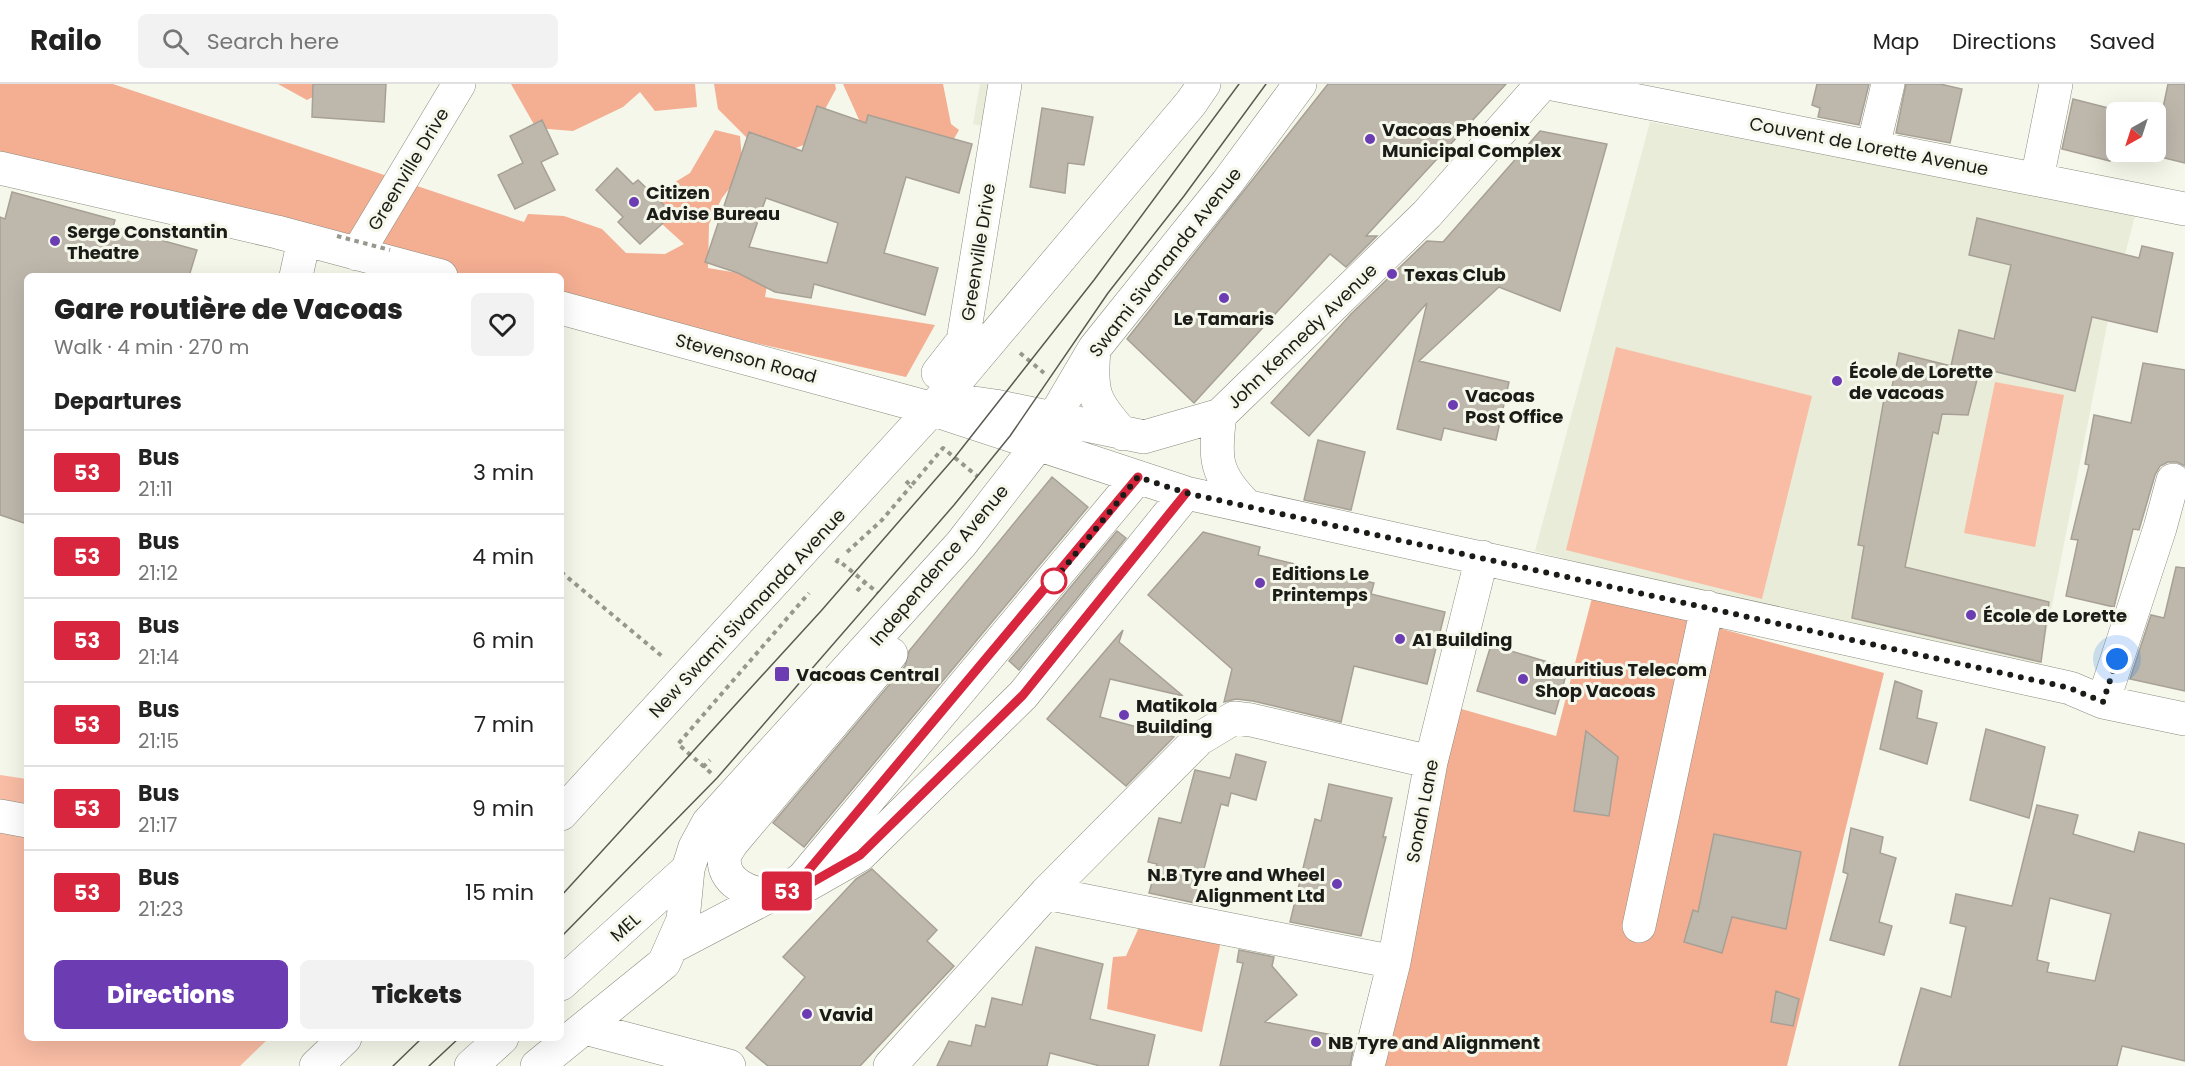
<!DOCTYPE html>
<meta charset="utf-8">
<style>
:root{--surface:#fff;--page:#f2f2f2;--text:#222;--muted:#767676;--line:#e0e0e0;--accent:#6c3cb3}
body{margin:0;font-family:Poppins,sans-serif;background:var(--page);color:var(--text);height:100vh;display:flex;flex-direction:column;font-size:22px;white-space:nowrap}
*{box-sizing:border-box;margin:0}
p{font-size:20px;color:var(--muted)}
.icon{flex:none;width:33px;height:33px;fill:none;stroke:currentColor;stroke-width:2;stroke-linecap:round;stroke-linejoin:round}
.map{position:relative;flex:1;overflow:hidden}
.panel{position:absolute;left:24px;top:189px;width:540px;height:768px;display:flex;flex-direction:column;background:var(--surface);border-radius:9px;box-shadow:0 6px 24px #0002}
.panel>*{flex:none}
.badge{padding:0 12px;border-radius:4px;font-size:21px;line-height:39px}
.needle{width:39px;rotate:219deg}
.fabs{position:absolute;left:2106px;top:18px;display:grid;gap:12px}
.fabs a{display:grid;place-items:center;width:60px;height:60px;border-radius:9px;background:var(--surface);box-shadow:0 6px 24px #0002;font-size:30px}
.you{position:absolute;width:30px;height:30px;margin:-15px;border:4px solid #fff;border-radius:50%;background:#1a73e8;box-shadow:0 0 0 9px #1a73e833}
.map>.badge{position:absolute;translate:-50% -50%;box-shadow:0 0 0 3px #fff}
h2{padding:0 30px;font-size:22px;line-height:54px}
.round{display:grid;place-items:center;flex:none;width:63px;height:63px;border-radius:9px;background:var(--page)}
.overview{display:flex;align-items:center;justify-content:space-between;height:102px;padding:0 30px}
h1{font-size:28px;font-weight:800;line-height:45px}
.primary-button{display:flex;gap:12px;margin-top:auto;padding:12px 30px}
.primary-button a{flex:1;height:69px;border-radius:9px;background:var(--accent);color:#fff;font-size:24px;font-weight:800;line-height:69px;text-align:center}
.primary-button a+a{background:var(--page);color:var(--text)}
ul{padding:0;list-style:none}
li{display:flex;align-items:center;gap:18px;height:84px;padding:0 30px;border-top:2px solid var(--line)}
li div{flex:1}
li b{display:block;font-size:22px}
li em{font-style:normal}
li .badge{min-width:66px;font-weight:700;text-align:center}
header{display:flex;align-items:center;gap:36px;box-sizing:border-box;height:84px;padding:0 30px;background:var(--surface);border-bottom:2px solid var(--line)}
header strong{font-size:28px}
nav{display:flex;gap:33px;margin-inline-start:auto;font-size:21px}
.search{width:420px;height:54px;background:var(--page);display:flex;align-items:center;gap:15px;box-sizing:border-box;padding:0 21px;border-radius:9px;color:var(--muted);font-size:22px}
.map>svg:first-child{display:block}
</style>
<header>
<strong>Railo</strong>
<div class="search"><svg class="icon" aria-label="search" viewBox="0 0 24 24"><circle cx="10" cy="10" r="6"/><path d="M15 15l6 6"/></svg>Search here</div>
<nav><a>Map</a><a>Directions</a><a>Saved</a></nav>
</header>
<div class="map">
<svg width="2185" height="982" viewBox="0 0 2185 982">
<rect width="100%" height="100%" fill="#f5f7ea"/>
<path fill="#e9ecd8" d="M 980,0 L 992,0 L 985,43 L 973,40 Z
M 1650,38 L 2136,128 L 2108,236 L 2040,582 L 1785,533 L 1535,467 Z"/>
<path fill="#f9bca4" d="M 1616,263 L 1812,312 L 1762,515 L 1566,466 Z
M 1995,298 L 2064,311 L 2035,463 L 1964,449 Z
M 0,691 L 27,695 L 27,954 L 269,954 L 240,982 L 0,982 Z"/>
<path fill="#f4ae92" d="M 0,0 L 113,0 L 524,138 L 528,130 L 564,132 L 602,145 L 626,169 L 665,170 L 684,160 L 662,140 L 646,116 L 690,89 L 715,46 L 740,52 L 743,87 L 722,114 L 709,140 L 708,184 L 738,189 L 756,186 L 767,201 L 765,213 L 935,241 L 906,293 L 561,215 L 561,192 L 457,192 L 357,170 L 0,67 Z
M 278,0 L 331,0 L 328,5 L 307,16 Z
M 511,0 L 695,0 L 697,23 L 655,27 L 640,8 L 623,23 L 573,47 L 536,44 Z
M 714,0 L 835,0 L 836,5 L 806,60 L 775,72 L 750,57 L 718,25 Z
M 843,0 L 943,0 L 951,40 L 959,46 L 944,72 L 861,40 Z
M 1593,510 L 1884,589 L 1787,982 L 1384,982 L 1458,624 L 1556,652 Z
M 1140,841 L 1222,852 L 1202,948 L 1107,925 L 1113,873 L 1126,872 Z"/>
<path fill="#beb7ac" stroke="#a7a095" stroke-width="1.5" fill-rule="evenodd" d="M 313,0 L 386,0 L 384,38 L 312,33 Z
M 1328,0 L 1506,0 L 1366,152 L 1377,152 L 1346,183 L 1330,170 L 1194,319 L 1127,255 Z
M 1817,0 L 1869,0 L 1859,41 L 1818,33 L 1820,24 L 1812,21 Z
M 1906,0 L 1940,0 L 1962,5 L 1950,59 L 1896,49 Z
M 2168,0 L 2185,0 L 2185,79 L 2140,68 L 2156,68 L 2156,37 L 2160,38 Z
M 2073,15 L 2124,28 L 2116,28 L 2116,62 L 2114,61 L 2110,77 L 2062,65 Z
M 817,22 L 866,39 L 868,31 L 972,60 L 959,109 L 906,93 L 884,169 L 938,184 L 925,231 L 814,200 L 811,214 L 775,208 L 738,189 L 705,178 L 749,48 L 802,67 ZM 766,114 L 838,139 L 827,179 L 749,163 Z
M 1042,24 L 1093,33 L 1084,81 L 1068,79 L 1065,109 L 1030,103 Z
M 542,36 L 558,70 L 541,78 L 555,106 L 515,125 L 498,91 L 523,79 L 510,52 Z
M 1540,47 L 1607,60 L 1560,227 L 1499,203 L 1419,277 L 1509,298 L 1496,356 L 1444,344 L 1441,356 L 1397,345 L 1427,219 L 1309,352 L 1271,319 L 1351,230 L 1427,157 L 1443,158 Z
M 617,84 L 633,100 L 638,96 L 673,130 L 640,160 L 618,138 L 623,133 L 596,106 Z
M 12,108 L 115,136 L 113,143 L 197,166 L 189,192 L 27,192 L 27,440 L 0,431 L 0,133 L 5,135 Z
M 1977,134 L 2139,174 L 2142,162 L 2173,169 L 2157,248 L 2092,233 L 2075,307 L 1980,284 L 1968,331 L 1942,330 L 1938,350 L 1933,348 L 1905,483 L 2049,518 L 2041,578 L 1852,534 L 1864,462 L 1858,461 L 1884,315 L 1890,313 L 1899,269 L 1951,282 L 1959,246 L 1994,255 L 2011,181 L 1969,171 Z
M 2143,279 L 2185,286 L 2185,382 L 2177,378 L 2168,378 L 2160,382 L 2155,391 L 2139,446 L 2133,445 L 2114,523 L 2066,512 L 2078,456 L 2071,455 L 2089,381 L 2085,380 L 2094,331 L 2131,339 Z
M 1318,356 L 1365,368 L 1351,426 L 1304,416 Z
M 1052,393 L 1088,423 L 804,763 L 773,739 L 905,582 L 909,567 Z
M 1117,447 L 1126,454 L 1019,586 L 1009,577 Z
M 1203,448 L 1260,463 L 1258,471 L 1374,499 L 1371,510 L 1445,528 L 1427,600 L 1354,582 L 1341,638 L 1253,617 L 1236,615 L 1224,618 L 1232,585 L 1148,511 Z
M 2176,483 L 2185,484 L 2185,607 L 2130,595 L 2151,531 L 2164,534 Z
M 1123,546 L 1119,558 L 1183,612 L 1110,595 L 1100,633 L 1174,653 L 1126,702 L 1047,635 Z
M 1491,561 L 1568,584 L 1555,630 L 1477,607 Z
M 1895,597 L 1922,607 L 1917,634 L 1937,639 L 1927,680 L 1880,665 Z
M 1986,645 L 2045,663 L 2029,734 L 1970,716 Z
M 1586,647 L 1618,673 L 1609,732 L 1574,727 Z
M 1236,670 L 1266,678 L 1256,716 L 1231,709 L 1228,722 L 1221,720 L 1195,819 L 1149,809 L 1157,780 L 1148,778 L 1159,734 L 1181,739 L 1195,686 L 1230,694 Z
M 1329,700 L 1392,714 L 1383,753 L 1386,753 L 1361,852 L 1290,838 L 1315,735 L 1321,737 Z
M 2037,721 L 2078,731 L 2073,750 L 2134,768 L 2139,748 L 2185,760 L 2185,977 L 2122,962 L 2117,982 L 1899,982 L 1921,904 L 1951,913 L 1966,843 L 1950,839 L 1956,810 L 2012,822 ZM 2050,814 L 2111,830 L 2095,897 L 2047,888 L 2049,879 L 2037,876 Z
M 1851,744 L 1883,753 L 1880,769 L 1896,774 L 1879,838 L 1892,842 L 1884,871 L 1830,856 L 1848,790 L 1843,788 Z
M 1714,750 L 1801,768 L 1786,845 L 1732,833 L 1722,869 L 1684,858 L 1693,826 L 1698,828 Z
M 872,785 L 937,846 L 927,857 L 954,882 L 860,982 L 768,982 L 746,964 L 805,893 L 783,873 L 856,795 Z
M 1036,863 L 1103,880 L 1090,935 L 1155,951 L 1148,982 L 1100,982 L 1050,969 L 1047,982 L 937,982 L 949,957 L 971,962 L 976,941 L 985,943 L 992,914 L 1022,921 Z
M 1239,866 L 1274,873 L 1272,882 L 1297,911 L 1265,938 L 1348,954 L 1354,961 L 1350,982 L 1220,982 L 1243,879 L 1237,878 Z
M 1776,907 L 1799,915 L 1793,942 L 1771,938 Z"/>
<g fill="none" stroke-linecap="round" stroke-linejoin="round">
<defs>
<path id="minor" d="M 1553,0 L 2185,125
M 1873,63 L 1888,0
M 0,84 L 277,148 L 441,192
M 2037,95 L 2056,0
M 357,170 L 459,0
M 296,192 L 304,156
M 561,224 L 922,322 L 1186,409 L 2070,604 L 2103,618 L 2185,635
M 1094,266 C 1090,309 1094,318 1123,350
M 938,289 L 963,257 L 1005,0
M 946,315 L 995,322 L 1144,353 L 1220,331 L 1427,130 L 1542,0
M 1220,331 C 1214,375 1215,390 1246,421
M 891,570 L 732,759 C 730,762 726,768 725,771 C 719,797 752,813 773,810 C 785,808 794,801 803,794 L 1138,393
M 2103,618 L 2160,444 L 2173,396
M 561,730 L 942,314 L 1191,19 L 1204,0
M 0,732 L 27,737
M 1046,809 L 1394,878
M 1639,842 L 1707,523
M 674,862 L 773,810 L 802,804 L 860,771 L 1023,611 L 1186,409
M 561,900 L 688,785
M 585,944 L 729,982
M 316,982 L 345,954
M 471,982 L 502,954
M 537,982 L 664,879 L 683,836 L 688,785 L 695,763 L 708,739 L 961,460 L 1037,362 L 1094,265 L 1227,99 L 1300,0
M 890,982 L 1046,809 L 1199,655 L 1234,634 L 1251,636 L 1431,678
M 1368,982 L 1394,878 L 1431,678 L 1482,473"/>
</defs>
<use href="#minor" stroke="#8a8b7f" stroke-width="34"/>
<path stroke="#96988e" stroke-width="4" stroke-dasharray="4.5 4.5" stroke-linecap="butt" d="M 1020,269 L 1044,289
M 906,397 L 911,402 L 943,364 L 977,392
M 847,468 L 882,436 L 911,402
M 836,479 L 838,476 L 878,509
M 561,488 L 663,573
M 857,507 L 865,498
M 703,683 L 710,676
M 711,689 L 678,660 L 809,509"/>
<use href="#minor" stroke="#fff" stroke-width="33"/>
<path stroke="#595b53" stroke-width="1.5" d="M 561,812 L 821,527 L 955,373 L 1094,196 L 1239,0
M 561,853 L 717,694 L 954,421 L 1010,352 L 1108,209 L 1184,112 L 1266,0
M 393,982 L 422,954
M 429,982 L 459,954"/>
<path stroke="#96988e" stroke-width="4" stroke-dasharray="4.5 4.5" stroke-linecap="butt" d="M 337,152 L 390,166"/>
</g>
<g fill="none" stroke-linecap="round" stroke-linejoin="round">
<defs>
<path id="line" d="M 1138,393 L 802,794 L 788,804 L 773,810 L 802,804 L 860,771 L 1023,611 L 1186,409"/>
</defs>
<use href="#line" stroke="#fff" stroke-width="14"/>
<use href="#line" stroke="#d7263d" stroke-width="9"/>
<path stroke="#1b1c17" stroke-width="6" stroke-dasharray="0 10.8" d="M 1054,497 L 1051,500 L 1138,393 L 1186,409 L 2070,604 L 2103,618 L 2117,575"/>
</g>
<g fill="#6c3cb3" stroke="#f5f7ea" stroke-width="2">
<circle cx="1370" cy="55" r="6"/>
<circle cx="634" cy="118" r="6"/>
<circle cx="55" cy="157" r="6"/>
<circle cx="1392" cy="190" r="6"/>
<circle cx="1224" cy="214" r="6"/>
<circle cx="1837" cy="297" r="6"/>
<circle cx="1453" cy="321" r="6"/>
<circle cx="1260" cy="499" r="6"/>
<circle cx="1971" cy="531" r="6"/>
<circle cx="1400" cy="555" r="6"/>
<rect x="774" y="582" width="16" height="16" rx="3"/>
<circle cx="1523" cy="595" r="6"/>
<circle cx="1124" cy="631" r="6"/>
<circle cx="1337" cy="800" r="6"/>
<circle cx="807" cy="930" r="6"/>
<circle cx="1316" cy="958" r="6"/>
</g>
<circle fill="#fff" stroke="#d7263d" stroke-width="3" cx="1054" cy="497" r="12"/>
<g text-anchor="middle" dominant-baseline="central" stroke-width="6" stroke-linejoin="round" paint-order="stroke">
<g font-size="18" font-weight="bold" fill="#1b1c17" stroke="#f5f7ea" text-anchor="start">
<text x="1382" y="45">Vacoas Phoenix<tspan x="1382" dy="21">Municipal Complex</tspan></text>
<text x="646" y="108">Citizen<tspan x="646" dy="21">Advise Bureau</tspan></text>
<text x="67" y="147">Serge Constantin<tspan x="67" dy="21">Theatre</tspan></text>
<text x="1404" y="190">Texas Club</text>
<text x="1224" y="234" text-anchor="middle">Le Tamaris</text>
<text x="1849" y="287">École de Lorette<tspan x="1849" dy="21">de vacoas</tspan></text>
<text x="1465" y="311">Vacoas<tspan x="1465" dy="21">Post Office</tspan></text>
<text x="1272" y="489">Editions Le<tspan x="1272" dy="21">Printemps</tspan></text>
<text x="1983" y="531">École de Lorette</text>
<text x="1412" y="555">A1 Building</text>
<text x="1535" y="585">Mauritius Telecom<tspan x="1535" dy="21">Shop Vacoas</tspan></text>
<text x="796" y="590">Vacoas Central</text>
<text x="1136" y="621">Matikola<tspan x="1136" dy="21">Building</tspan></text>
<text x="1325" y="790" text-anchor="end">N.B Tyre and Wheel<tspan x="1325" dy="21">Alignment Ltd</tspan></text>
<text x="819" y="930">Vavid</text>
<text x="1328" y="958">NB Tyre and Alignment</text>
</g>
<g font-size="18" fill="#1b1c17" stroke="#f5f7ea">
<text transform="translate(1869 62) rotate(11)">Couvent de Lorette Avenue</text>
<text transform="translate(408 85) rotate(-59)">Greenville Drive</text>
<text transform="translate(978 168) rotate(-81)">Greenville Drive</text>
<text transform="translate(1165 178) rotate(-52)">Swami Sivananda Avenue</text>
<text transform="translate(1302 252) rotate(-44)">John Kennedy Avenue</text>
<text transform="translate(746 274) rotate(15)">Stevenson Road</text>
<text transform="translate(939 481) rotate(-50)">Independence Avenue</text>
<text transform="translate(747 529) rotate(-47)">New Swami Sivananda Avenue</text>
<text transform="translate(1422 727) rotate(-79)">Sonah Lane</text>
<text transform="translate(625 843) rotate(-42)">MEL</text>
</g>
</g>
</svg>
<div class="fabs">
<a><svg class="needle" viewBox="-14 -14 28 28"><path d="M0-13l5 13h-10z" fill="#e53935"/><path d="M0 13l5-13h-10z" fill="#767676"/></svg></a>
</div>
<div class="you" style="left:2117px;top:575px"></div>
<b class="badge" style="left:787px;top:807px;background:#d7263d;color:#fff">53</b>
<section class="panel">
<div class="overview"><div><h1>Gare routière de Vacoas</h1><p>Walk · 4 min · 270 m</p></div><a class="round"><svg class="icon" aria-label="heart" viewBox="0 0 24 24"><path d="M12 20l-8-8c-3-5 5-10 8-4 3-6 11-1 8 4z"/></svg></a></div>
<h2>Departures</h2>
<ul>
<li><span class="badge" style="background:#d7263d;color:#fff">53</span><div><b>Bus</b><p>21:11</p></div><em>3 min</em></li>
<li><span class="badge" style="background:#d7263d;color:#fff">53</span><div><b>Bus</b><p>21:12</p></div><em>4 min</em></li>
<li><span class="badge" style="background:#d7263d;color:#fff">53</span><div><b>Bus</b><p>21:14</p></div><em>6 min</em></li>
<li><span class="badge" style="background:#d7263d;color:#fff">53</span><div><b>Bus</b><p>21:15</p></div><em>7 min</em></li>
<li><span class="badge" style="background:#d7263d;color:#fff">53</span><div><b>Bus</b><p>21:17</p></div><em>9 min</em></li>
<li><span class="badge" style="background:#d7263d;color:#fff">53</span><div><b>Bus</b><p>21:23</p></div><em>15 min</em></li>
</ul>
<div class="primary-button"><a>Directions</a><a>Tickets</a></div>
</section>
</div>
